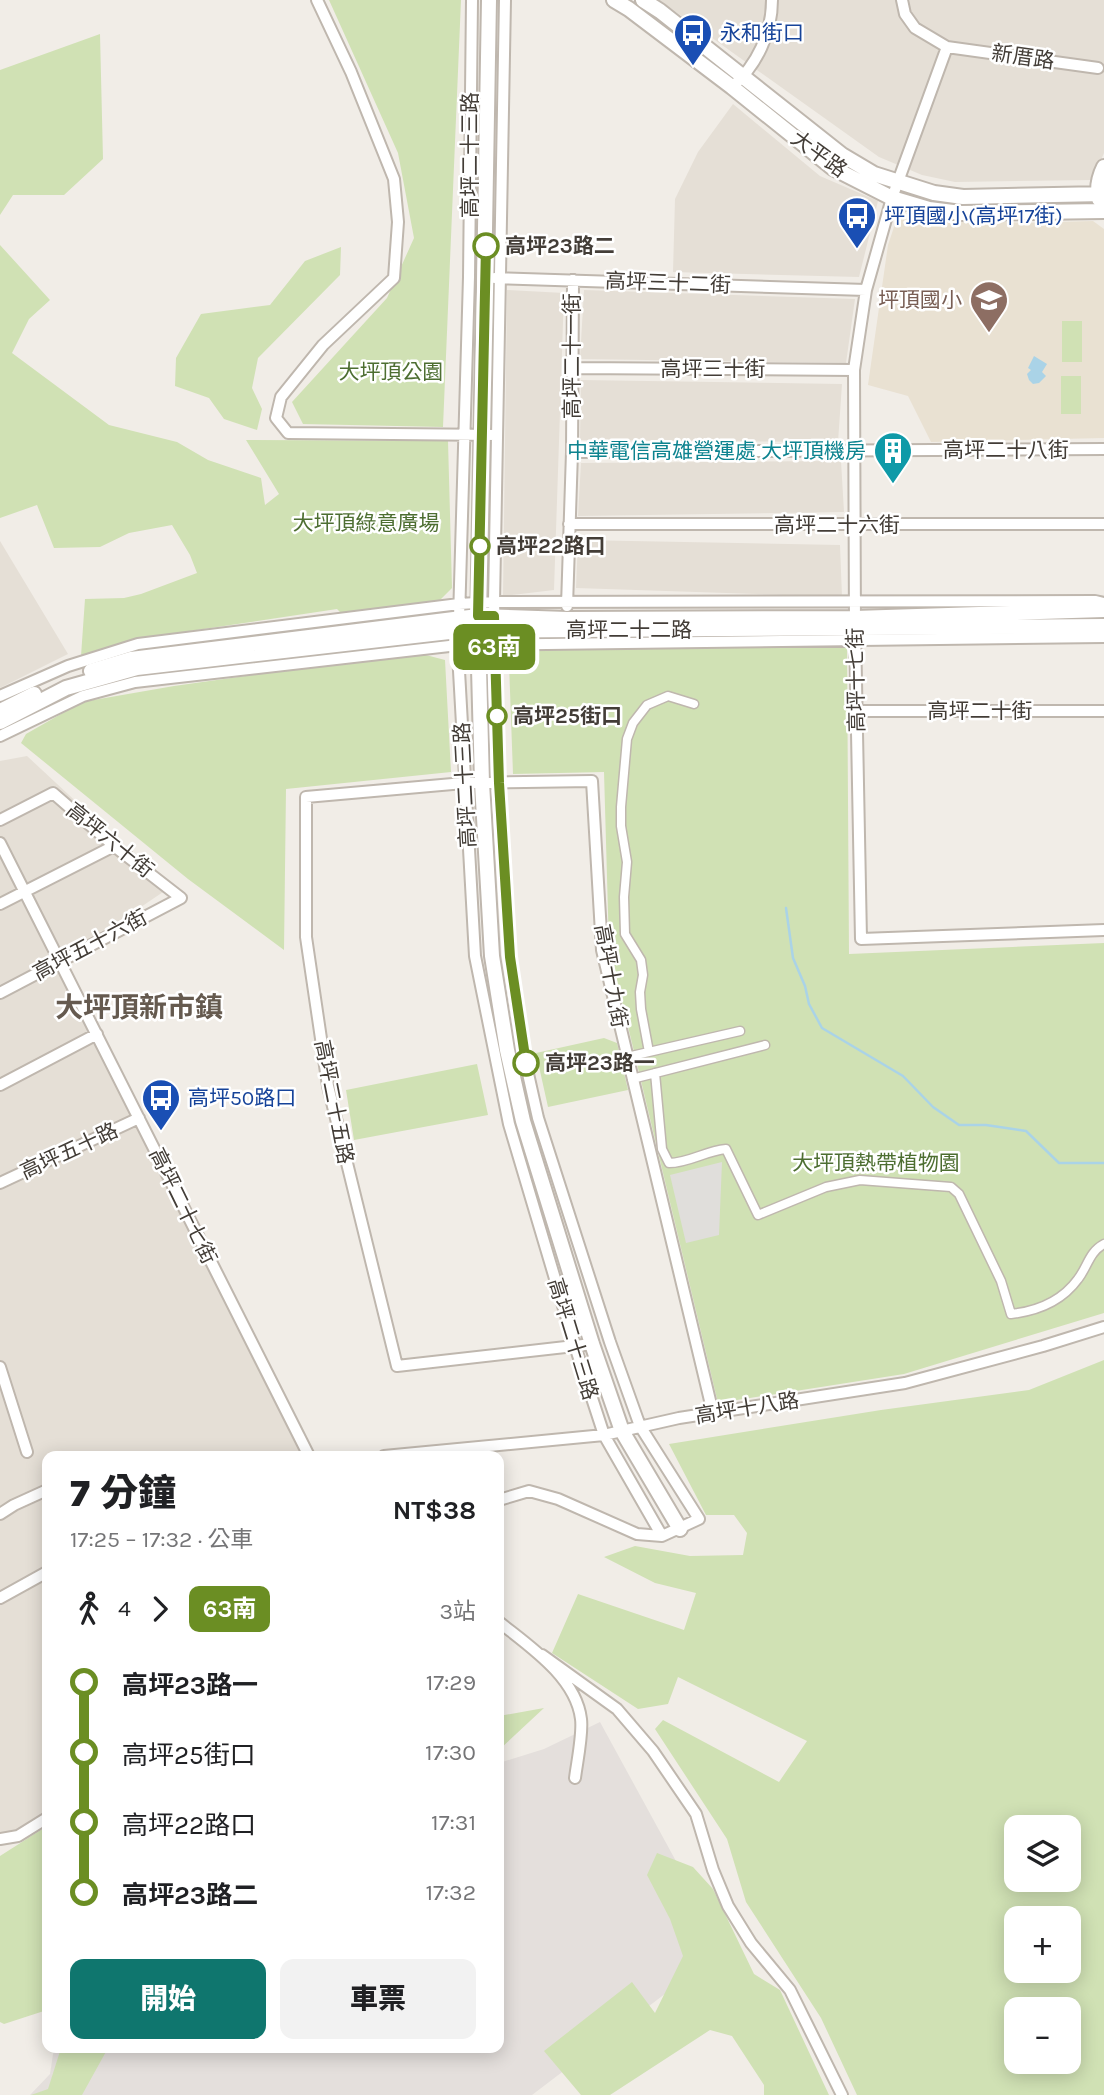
<!DOCTYPE html>
<html lang="zh-TW">
<meta charset="utf-8">
<style>
:root{--surface:#fff;--page:#f2f2f2;--text:#202124;--muted:#757577;--accent:#0f766e}
body{margin:0;font-family:Karla,"Noto Sans TC",sans-serif;background:var(--page);color:var(--text);height:100vh;display:flex;flex-direction:column;font-size:26px;white-space:nowrap}
*{box-sizing:border-box;margin:0}
p{font-size:23px;color:var(--muted)}
.icon{flex:none;width:38px;height:38px;fill:none;stroke:currentColor;stroke-width:2;stroke-linecap:round;stroke-linejoin:round}
.map{position:relative;flex:1;overflow:hidden}
.drawer{position:absolute;left:42px;top:1451px;width:462px;height:602px;display:flex;flex-direction:column;background:var(--surface);border-radius:14px;box-shadow:0 4px 18px #0003}
.drawer>*{flex:none}
.badge{padding:0 14px;border-radius:10px;font-size:24px;line-height:46px}
.fabs{position:absolute;left:1004px;top:1815px;display:grid;gap:14px}
.fabs a{display:grid;place-items:center;width:77px;height:77px;border-radius:14px;background:var(--surface);box-shadow:0 4px 18px #0003;font-size:35px}
.map>.badge{position:absolute;translate:-50% -50%;box-shadow:0 0 0 4px #fff}
.legs{display:flex;align-items:center;gap:10px;height:77px;padding:0 28px;font-size:23px}
.legs p{margin-inline-start:auto}
.head{display:flex;align-items:center;justify-content:space-between;height:119px;padding:0 28px}
h1{font-size:38px;font-weight:800;line-height:52px}
.button{display:flex;gap:14px;margin-top:auto;padding:14px 28px}
.button a{flex:1;height:80px;border-radius:14px;background:var(--accent);color:#fff;font-size:28px;font-weight:800;line-height:80px;text-align:center}
.button a+a{background:var(--page);color:var(--text)}
ul{padding:0 28px;list-style:none}
li{display:flex;align-items:center;gap:24px;height:70px;font-size:26px}
li i{display:grid;place-items:center;width:10px;height:100%;margin:0 9px;background:currentColor}
li i::after{content:'';width:18px;height:18px;margin:-9px;border:5px solid;border-radius:50%;background:var(--surface)}
li p{margin-inline-start:auto}
li:first-child i{background:linear-gradient(#0000 50%,currentColor 0)}
li:last-child i{background:linear-gradient(currentColor 50%,#0000 0)}
.map>svg:first-child{display:block}
</style>
<div class="map">
<svg width="1104" height="2095" viewBox="0 0 1104 2095">
<rect width="100%" height="100%" fill="#f1ede7"/>
<path fill="#e5dfd6" d="M 659,0 L 1104,0 L 1104,153 L 1092,180 L 955,182 L 922,175 L 879,157 Z
M 733,104 L 820,176 L 878,201 L 859,277 L 673,272 L 675,199 L 698,152 Z
M 507,290 L 564,293 L 554,590 L 503,596 Z
M 584,290 L 855,299 L 846,363 L 580,359 Z
M 581,380 L 842,384 L 838,442 L 580,440 Z
M 841,461 L 844,512 L 578,516 L 581,463 Z
M 578,540 L 840,545 L 842,597 L 576,588 Z
M 0,541 L 68,654 L 0,688 Z
M 27,756 L 169,888 L 61,961 L 304,1456 L 47,1456 L 47,1815 L 18,1836 L 0,1839 L 0,761 Z"/>
<path fill="#e4dfdc" d="M 600,1722 L 724,1949 L 532,2095 L 30,2095 L 50,2074 L 54,2048 L 499,2048 L 499,1763 L 544,1749 Z"/>
<path fill="#e9e1d2" d="M 899,212 L 948,218 L 1022,223 L 1093,221 L 1104,229 L 1104,438 L 931,442 L 908,396 L 868,385 L 888,245 Z"/>
<path fill="#d0e1b4" fill-rule="evenodd" d="M 329,0 L 461,0 L 443,427 L 303,424 L 292,402 L 387,298 L 414,238 L 398,153 Z
M 100,34 L 103,159 L 64,195 L 13,195 L 0,215 L 0,70 Z
M 0,245 L 50,300 L 29,319 L 12,353 L 109,425 L 177,442 L 208,460 L 261,478 L 265,505 L 279,494 L 246,440 L 448,441 L 452,588 L 440,600 L 342,614 L 337,609 L 150,637 L 81,656 L 85,599 L 124,598 L 141,594 L 197,573 L 190,555 L 172,525 L 129,533 L 100,547 L 54,548 L 37,505 L 0,518 Z
M 341,247 L 340,275 L 258,358 L 252,388 L 262,409 L 257,430 L 224,419 L 209,398 L 175,386 L 176,358 L 201,314 L 270,305 L 305,261 Z
M 1062,321 L 1082,321 L 1082,362 L 1062,362 Z
M 1061,376 L 1081,376 L 1081,414 L 1061,414 Z
M 847,647 L 849,954 L 1104,943 L 1104,1313 L 904,1374 L 718,1403 L 609,947 L 604,772 L 513,774 L 509,663 L 520,649 Z
M 422,654 L 445,660 L 451,772 L 286,789 L 284,950 L 188,879 L 21,743 L 26,734 L 82,702 L 174,686 L 375,658 Z
M 604,1038 L 617,1043 L 628,1090 L 548,1107 L 536,1053 Z
M 477,1064 L 488,1115 L 354,1140 L 346,1090 Z
M 1104,1360 L 1104,2095 L 857,2095 L 821,2018 L 746,1902 L 727,1839 L 655,1729 L 663,1720 L 779,1782 L 807,1741 L 678,1677 L 668,1704 L 638,1709 L 552,1653 L 578,1594 L 684,1630 L 696,1593 L 655,1583 L 604,1557 L 635,1546 L 690,1556 L 743,1555 L 747,1533 L 734,1515 L 706,1515 L 669,1444 L 881,1410 L 1029,1390 ZM 1017,1827 L 1069,1827 L 1069,1880 L 1017,1880 ZM 1017,1918 L 1069,1918 L 1069,1970 L 1017,1970 ZM 1017,2009 L 1069,2009 L 1069,2062 L 1017,2062 Z
M 544,1708 L 499,1750 L 499,1716 Z
M 47,1826 L 47,2010 L 4,2024 L 0,2022 L 0,1856 Z
M 657,1853 L 693,1867 L 713,1889 L 754,1974 L 780,1990 L 829,2095 L 764,2095 L 764,2085 L 732,2036 L 710,2030 L 610,2095 L 581,2095 L 544,2051 L 632,1982 L 655,2013 L 683,1956 L 670,1919 L 647,1875 Z
M 61,2048 L 108,2048 L 82,2095 L 31,2095 L 48,2089 Z"/>
<path fill="#e0dedb" d="M 722,1162 L 719,1235 L 686,1243 L 670,1175 Z"/>
<path fill="#aad3e7" d="M 1034,356 L 1047,364 L 1042,372 L 1046,376 L 1039,383 L 1033,384 L 1029,380 L 1027,374 L 1031,370 L 1028,368 Z"/>
<g fill="none" stroke-linecap="round" stroke-linejoin="round">
<path stroke="#aad3e7" stroke-width="2.5" d="M 786,908 L 793,958 L 805,986 L 809,1004 L 822,1028 L 903,1076 L 933,1107 L 959,1125 L 986,1125 L 1026,1131 L 1059,1163 L 1104,1163"/>
<defs>
<path id="pedestrian" d="M 649,1052 L 641,1009 L 640,992 L 643,975 L 641,960 L 625,934 L 624,897 L 627,862 L 621,826 L 621,807 L 627,739 L 633,723 L 647,705 L 668,696 L 694,704
M 627,1057 L 740,1031
M 655,1073 L 662,1149 L 669,1163 C 689,1163 705,1151 726,1149 L 758,1215 L 826,1187 L 860,1180 L 951,1187 L 959,1194 L 1001,1281 L 1011,1314 C 1038,1311 1062,1301 1078,1279 C 1088,1266 1089,1252 1104,1244
M 632,1079 L 765,1045"/>
<path id="minor" d="M 317,0 L 351,72 L 394,179 L 398,222 L 394,278 L 323,345 L 281,397 L 276,418 L 288,433 L 497,435
M 472,0 L 469,277 L 458,653 L 475,956 L 509,1124 L 575,1346 L 604,1435 L 662,1536
M 902,0 L 905,14 L 915,28 L 947,47 L 1098,68
M 947,47 L 892,198 L 866,290 L 854,370 L 855,629 L 861,939 L 1104,930
M 732,87 C 757,65 772,33 772,0
M 495,278 L 866,290
M 572,368 L 854,370
M 572,452 L 1104,449
M 569,524 L 1104,524
M 567,606 L 572,452 L 573,280
M 0,696 L 68,666 L 138,644 L 459,604 L 494,602 L 1095,601 L 1104,603
M 856,711 L 1104,711
M 0,736 L 83,696 L 135,682 L 458,645 L 1104,637
M 0,820 L 53,793 L 114,846 L 181,898 L 0,993
M 0,843 L 309,1456
M 0,904 L 114,846
M 0,1085 L 97,1034
M 0,1183 L 139,1118
M 592,1344 L 397,1366 L 328,1086 L 306,937 L 306,797 L 464,783 L 592,781 L 602,950 L 713,1413
M 0,1367 L 27,1452
M 384,1456 L 604,1435 L 679,1418 L 905,1383 L 1043,1346 L 1104,1327
M 499,1500 L 529,1491 L 558,1499 L 637,1534 L 662,1536 L 699,1519 L 640,1426 L 610,1342 L 538,1118 L 522,1047 L 510,957 L 499,783 L 494,602 L 505,0
M 0,1514 L 14,1505 L 47,1490
M 0,1598 L 47,1572
M 499,1622 C 529,1646 576,1677 581,1719 C 583,1734 577,1762 575,1778
M 542,1655 L 617,1709 L 653,1751 L 696,1814 L 713,1870 L 728,1906 L 751,1943 L 790,1990 L 842,2095
M 0,1839 L 18,1836 L 47,1818"/>
<path id="tertiary" d="M 489,0 L 478,630 L 482,783 L 492,956 L 507,1050 L 523,1121 L 592,1344 L 622,1431 L 680,1529
M 614,0 L 629,9 L 732,87 L 833,168 L 892,198 L 929,209 L 961,213 L 1104,211
M 643,0 L 660,11 L 842,155 L 874,174 L 934,193 L 963,197 L 1104,194
M 1099,199 C 1097,189 1099,177 1104,167
M 91,671 L 131,659 L 478,616 L 567,619 L 855,618 L 1104,610
M 0,711 L 34,694
M 0,722 L 66,688 L 137,668 L 458,631 L 1104,626"/>
</defs>
<use href="#pedestrian" stroke="#bfb7ae" stroke-width="11"/>
<use href="#minor" stroke="#bfb7ae" stroke-width="14"/>
<use href="#tertiary" stroke="#bfb7ae" stroke-width="18"/>
<use href="#pedestrian" stroke="#fff" stroke-width="8"/>
<use href="#minor" stroke="#fff" stroke-width="10"/>
<use href="#tertiary" stroke="#fff" stroke-width="14"/>
</g>
<g fill="none" stroke-linecap="round" stroke-linejoin="round">
<defs>
<path id="line-1" d="M 486,246 L 478,616 L 494,616 L 499,783 L 510,957 L 526,1063"/>
</defs>
<use href="#line-1" stroke="#fff" stroke-width="16"/>
<use href="#line-1" stroke="#6b8e23" stroke-width="10"/>
</g>
<defs>
<symbol id="bus-pin" viewBox="-11 -11 22 30"><path d="M0 17L-7.5 6A9.5 9.5 0 1 1 7.5 6Z" fill="#1a4fb4" stroke="#fff"/><path d="M-5-6H5V4H4V6H2V4H-2V6H-4V4H-5ZM-3.5-4V0h7V-4ZM-3.5 1.2v1.5H-2V1.2ZM2 1.2v1.5H3.5V1.2Z" fill="#fff"/></symbol>
<symbol id="school-pin" viewBox="-11 -11 22 30"><path d="M0 17L-7.5 6A9.5 9.5 0 1 1 7.5 6Z" fill="#8d6e63" stroke="#fff"/><path d="M0-5L7-2L0 1L-7-2ZM-4 1L0 2.5L4 1V4Q0 6-4 4Z" fill="#fff"/></symbol>
<symbol id="building-pin" viewBox="-11 -11 22 30"><path d="M0 17L-7.5 6A9.5 9.5 0 1 1 7.5 6Z" fill="#0f9aa8" stroke="#fff"/><path d="M-4-6H4V6H1V3H-1V6H-4ZM-2.5-4.3h1.7v1.8h-1.7ZM.8-4.3h1.7v1.8H.8ZM-2.5-1h1.7V.8h-1.7ZM.8-1h1.7V.8H.8Z" fill="#fff"/></symbol>
</defs>
<g fill-rule="evenodd">
<use href="#bus-pin" x="671" y="11" width="44" height="60"/>
<use href="#bus-pin" x="835" y="194" width="44" height="60"/>
<use href="#school-pin" x="967" y="278" width="44" height="60"/>
<use href="#building-pin" x="871" y="429" width="44" height="60"/>
<use href="#bus-pin" x="139" y="1076" width="44" height="60"/>
</g>
<g fill="#fff" stroke="#6b8e23" stroke-width="3.5">
<circle cx="486" cy="246" r="12"/>
<circle cx="480" cy="546" r="9"/>
<circle cx="497" cy="716" r="9"/>
<circle cx="526" cy="1063" r="12"/>
</g>
<g text-anchor="middle" dominant-baseline="central" stroke-width="5" stroke-linejoin="round" paint-order="stroke">
<g font-size="21" fill="#164399" stroke="#fff" text-anchor="start">
<text x="720" y="33">永和街口</text>
<text x="884" y="216">坪頂國小(高坪17街)</text>
<text x="188" y="1098">高坪50路口</text>
</g>
<g font-size="21" fill="#433d37" stroke="#fff">
<text transform="translate(1023 57) rotate(8)">新厝路</text>
<text transform="translate(819 154) rotate(36)">大平路</text>
<text transform="translate(470 155) rotate(-90)">高坪二十三路</text>
<text transform="translate(668 283) rotate(2)">高坪三十二街</text>
<text transform="translate(572 356) rotate(-90)">高坪二十一街</text>
<text x="713" y="369">高坪三十街</text>
<text x="1006" y="450">高坪二十八街</text>
<text x="837" y="525">高坪二十六街</text>
<text x="629" y="630">高坪二十二路</text>
<text transform="translate(856 680) rotate(-91)">高坪十七街</text>
<text x="980" y="711">高坪二十街</text>
<text transform="translate(465 785) rotate(-93)">高坪二十三路</text>
<text transform="translate(110 840) rotate(39)">高坪六十街</text>
<text transform="translate(90 945) rotate(-28)">高坪五十六街</text>
<text transform="translate(611 976) rotate(80)">高坪十九街</text>
<text transform="translate(334 1102) rotate(79)">高坪二十五路</text>
<text transform="translate(69 1151) rotate(-25)">高坪五十路</text>
<text transform="translate(183 1206) rotate(64)">高坪二十七街</text>
<text transform="translate(573 1339) rotate(73)">高坪二十三路</text>
<text transform="translate(747 1408) rotate(-9)">高坪十八路</text>
</g>
<g font-size="21" font-weight="bold" fill="#433d37" stroke="#fff" text-anchor="start">
<text x="505" y="246">高坪23路二</text>
<text x="496" y="546">高坪22路口</text>
<text x="513" y="716">高坪25街口</text>
<text x="545" y="1063">高坪23路一</text>
</g>
<g font-size="21" fill="#785e54" stroke="#fff" text-anchor="end">
<text x="962" y="300">坪頂國小</text>
</g>
<g font-size="21" fill="#4d6e31" stroke="#fff">
<text x="391" y="372">大坪頂公園</text>
<text x="366" y="523">大坪頂綠意廣場</text>
<text x="876" y="1163">大坪頂熱帶植物園</text>
</g>
<g font-size="21" fill="#0d838f" stroke="#fff" text-anchor="end">
<text x="866" y="451">中華電信高雄營運處 大坪頂機房</text>
</g>
<g font-size="28" font-weight="bold" fill="#655a4f" stroke="#fff">
<text x="139" y="1007">大坪頂新市鎮</text>
</g>
</g>
</svg>
<div class="fabs">
<a><svg class="icon" aria-label="layers" viewBox="0 0 24 24"><path d="M12 4l9 5-9 5-9-5zM3 14l9 5 9-5"/></svg></a>
<a>+</a>
<a>−</a>
</div>
<b class="badge" style="left:494px;top:647px;background:#6b8e23;color:#fff">63南</b>
<section class="drawer">
<div class="head"><div><h1>7 分鐘</h1><p>17:25 – 17:32 · 公車</p></div><b>NT$38</b></div>
<div class="legs"><svg class="icon" aria-label="walk" viewBox="0 0 24 24"><circle cx="13" cy="4" r="2"/><path d="M13 8l-2 6 4 7M11 14l-3 7M7 12l3-4h3l4 4"/></svg>4<svg class="icon" aria-label="forward" viewBox="0 0 24 24"><path d="M9 5l7 7-7 7"/></svg><b class="badge" style="background:#6b8e23;color:#fff">63南</b><p>3站</p></div>
<ul>
<li><i style="color:#6b8e23"></i><b>高坪23路一</b><p>17:29</p></li>
<li><i style="color:#6b8e23"></i><span>高坪25街口</span><p>17:30</p></li>
<li><i style="color:#6b8e23"></i><span>高坪22路口</span><p>17:31</p></li>
<li><i style="color:#6b8e23"></i><b>高坪23路二</b><p>17:32</p></li>
</ul>
<div class="button"><a>開始</a><a>車票</a></div>
</section>
</div>
